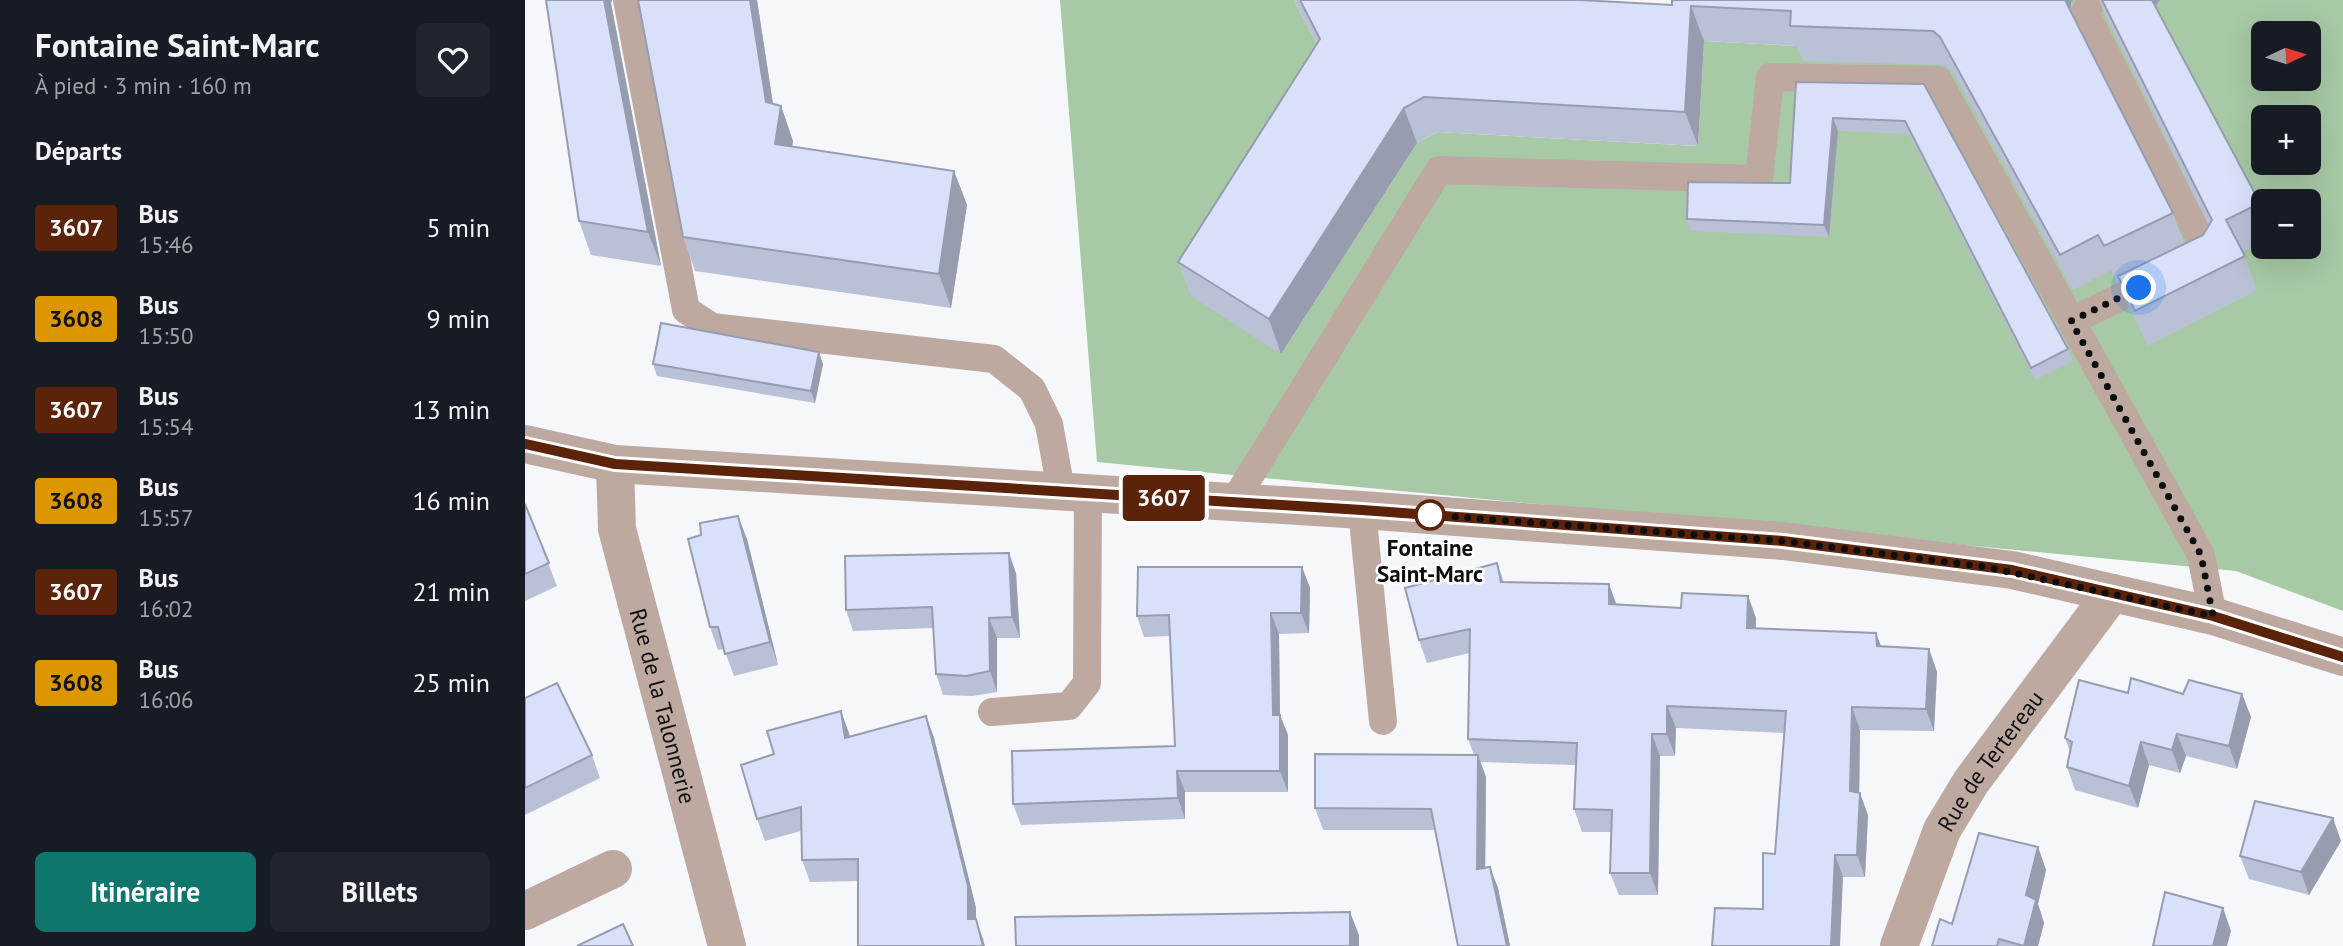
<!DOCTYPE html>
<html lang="fr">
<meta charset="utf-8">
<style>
:root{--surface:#171b24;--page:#20242c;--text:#f1f3f6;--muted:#9ea1a6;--accent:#0f766e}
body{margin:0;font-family:"PT Sans",sans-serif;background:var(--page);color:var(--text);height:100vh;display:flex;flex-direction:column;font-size:26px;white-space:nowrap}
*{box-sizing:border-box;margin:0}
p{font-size:23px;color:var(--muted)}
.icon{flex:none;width:38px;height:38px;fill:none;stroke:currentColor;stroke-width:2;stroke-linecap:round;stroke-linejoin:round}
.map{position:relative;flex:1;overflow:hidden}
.side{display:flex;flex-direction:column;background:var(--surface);width:525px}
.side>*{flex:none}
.badge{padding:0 14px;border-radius:5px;font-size:24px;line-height:46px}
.needle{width:46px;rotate:86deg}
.fabs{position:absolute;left:1726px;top:21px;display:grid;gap:14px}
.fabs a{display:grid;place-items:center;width:70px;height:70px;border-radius:10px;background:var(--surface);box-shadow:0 7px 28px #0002;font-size:35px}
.you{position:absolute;width:35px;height:35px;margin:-18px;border:5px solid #fff;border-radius:50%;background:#1a73e8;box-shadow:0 0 0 10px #1a73e833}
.map>.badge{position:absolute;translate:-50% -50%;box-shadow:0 0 0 4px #fff}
h2{padding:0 35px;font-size:26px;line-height:63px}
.round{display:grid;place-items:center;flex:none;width:74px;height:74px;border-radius:10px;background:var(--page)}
.head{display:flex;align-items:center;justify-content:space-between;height:119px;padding:0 35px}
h1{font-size:33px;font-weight:600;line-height:52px}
.action{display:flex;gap:14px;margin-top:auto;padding:14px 35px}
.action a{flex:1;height:80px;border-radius:10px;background:var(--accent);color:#fff;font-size:28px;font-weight:600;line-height:80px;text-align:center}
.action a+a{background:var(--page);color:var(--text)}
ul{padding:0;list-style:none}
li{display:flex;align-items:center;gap:21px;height:91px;padding:0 35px}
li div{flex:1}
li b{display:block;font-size:26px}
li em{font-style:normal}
li .badge{min-width:77px;font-weight:700;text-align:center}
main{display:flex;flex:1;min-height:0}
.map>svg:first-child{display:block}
</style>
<main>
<section class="side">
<div class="head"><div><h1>Fontaine Saint-Marc</h1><p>À pied · 3 min · 160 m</p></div><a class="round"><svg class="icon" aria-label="heart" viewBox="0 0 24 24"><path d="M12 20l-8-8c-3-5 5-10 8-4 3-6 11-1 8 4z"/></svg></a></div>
<h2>Départs</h2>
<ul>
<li><span class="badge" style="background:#5a230a;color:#fff">3607</span><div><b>Bus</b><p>15:46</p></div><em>5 min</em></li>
<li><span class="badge" style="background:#dc9600;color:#111">3608</span><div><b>Bus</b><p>15:50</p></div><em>9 min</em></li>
<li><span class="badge" style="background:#5a230a;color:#fff">3607</span><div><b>Bus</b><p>15:54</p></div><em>13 min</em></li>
<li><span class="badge" style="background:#dc9600;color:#111">3608</span><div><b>Bus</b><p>15:57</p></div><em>16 min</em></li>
<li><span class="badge" style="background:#5a230a;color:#fff">3607</span><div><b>Bus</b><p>16:02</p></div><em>21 min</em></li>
<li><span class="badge" style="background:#dc9600;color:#111">3608</span><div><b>Bus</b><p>16:06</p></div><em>25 min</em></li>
</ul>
<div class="action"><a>Itinéraire</a><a>Billets</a></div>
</section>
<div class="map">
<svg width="1818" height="946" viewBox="0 0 1818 946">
<rect width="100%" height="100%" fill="#f5f7fb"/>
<path fill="#a7c9a6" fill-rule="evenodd" d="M 535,0 L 769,0 L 801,61 L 756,354 L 892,143 L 912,132 L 1173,146 L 1179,41 L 1427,54 L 1538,0 L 1818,0 L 1818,611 L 1711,571 L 572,462 ZM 1738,33 L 1783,33 L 1783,79 L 1738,79 ZM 1738,117 L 1783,117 L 1783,163 L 1738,163 ZM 1738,201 L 1783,201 L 1783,247 L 1738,247 Z"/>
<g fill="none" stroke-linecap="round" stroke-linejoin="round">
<path stroke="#bda9a0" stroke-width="28" d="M 102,0 L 161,310 L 187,327 L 469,359 L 507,389 L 524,424 L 536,490
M 1546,321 L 1683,255 L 1560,12 L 1568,0
M 708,503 L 914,170 L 1234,179 L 1245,77 L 1413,80 L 1676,555 L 1688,616
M 837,510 L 858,721
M 467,712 L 544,706 L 562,683 L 563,493"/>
<g stroke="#bda9a0" stroke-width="38">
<path d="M 0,444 L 90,464 L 837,510 L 1258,541 L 1487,570 L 1688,616 L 1818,657"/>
<path id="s1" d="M 90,464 L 92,529 L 202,946"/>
<path d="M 0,911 L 88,869"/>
<path id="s2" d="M 1374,946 L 1417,830 L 1446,782 L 1587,593"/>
</g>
</g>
<path fill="#bac1d7" d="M 21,0 L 87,0 L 86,3 L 136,266 L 66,255 L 54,221 Z
M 232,0 L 248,104 L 256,106 L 268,141 L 267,146 L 429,171 L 442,205 L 426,308 L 170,271 L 158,237 Z
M 769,0 L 1055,0 L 1147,5 L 1147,0 L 1548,0 L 1546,3 L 1546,11 L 1648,213 L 1659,244 L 1678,235 L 1684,225 L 1579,13 L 1574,0 L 1635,0 L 1631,6 L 1735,203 L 1738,211 L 1738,242 L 1718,252 L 1732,290 L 1623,346 L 1606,311 L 1594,279 L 1591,281 L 1586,270 L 1548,290 L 1428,72 L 1421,65 L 1278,61 L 1272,46 L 1179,41 L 1173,146 L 912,132 L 892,143 L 756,354 L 666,296 L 653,262 L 792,44 Z
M 1271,82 L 1399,84 L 1543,349 L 1548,361 L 1510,380 L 1384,134 L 1313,131 L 1304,237 L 1166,231 L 1162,219 L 1265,183 Z
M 128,364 L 298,364 L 290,403 L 132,376 Z
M 0,504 L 32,586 L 0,601 Z
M 222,539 L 253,665 L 209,676 L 199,649 L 193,650 L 185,627 Z
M 972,563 L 979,582 L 1092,604 L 1156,608 L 1223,596 L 1231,618 L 1231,628 L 1351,633 L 1356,646 L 1404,649 L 1412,672 L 1409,731 L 1335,730 L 1334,793 L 1343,815 L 1340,877 L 1318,877 L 1238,909 L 1250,854 L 1259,733 L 1151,728 L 1150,756 L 1135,756 L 1133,895 L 1094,895 L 1085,873 L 1086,832 L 1057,832 L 1049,809 L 1051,765 L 955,762 L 961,777 L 960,868 L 973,888 L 985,946 L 933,946 L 910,830 L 798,830 L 790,808 L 949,755 L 943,739 L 945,653 L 902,663 L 894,640 Z
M 777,567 L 785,588 L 784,633 L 754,634 L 755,715 L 763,735 L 763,792 L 660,792 L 660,819 L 496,825 L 488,804 L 650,746 L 645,636 L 619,637 L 612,616 Z
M 491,573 L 495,638 L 472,638 L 472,692 L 448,696 L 418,695 L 411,674 L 408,628 L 328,631 L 321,610 Z
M 1603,693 L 1717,694 L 1726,717 L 1712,769 L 1661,756 L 1655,773 L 1624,765 L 1613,808 L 1550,790 L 1542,767 L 1545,752 L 1540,738 Z
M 0,698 L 67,755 L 75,778 L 0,815 Z
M 401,716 L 409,738 L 451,908 L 451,919 L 459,941 L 333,881 L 285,882 L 277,860 L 276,831 L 240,841 L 232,819 L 324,733 L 325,737 Z
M 1816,841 L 1784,895 L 1724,879 L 1715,856 Z
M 1513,847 L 1521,870 L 1513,904 L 1519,923 L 1513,946 L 1407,946 L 1427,924 Z"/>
<path fill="#979daf" d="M 79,0 L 87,0 L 86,3 L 136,266 L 123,232 Z
M 225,0 L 232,0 L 252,130 L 256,106 L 268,141 L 262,178 L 250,144 L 241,102 Z
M 1538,0 L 1548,0 L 1546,3 L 1545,20 Z
M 1623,0 L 1635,0 L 1627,11 Z
M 1166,6 L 1179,41 L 1173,146 L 1160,112 Z
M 879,108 L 892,143 L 756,354 L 744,319 Z
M 1308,118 L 1313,131 L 1304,237 L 1299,225 Z
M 429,171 L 442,205 L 426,308 L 414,274 Z
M 294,352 L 298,364 L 290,403 L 286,391 Z
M 213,516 L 222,539 L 253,665 L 245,642 Z
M 484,553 L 491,573 L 495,638 L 487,617 Z
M 777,567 L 785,588 L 784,633 L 776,613 Z
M 1084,584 L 1092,606 L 1084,604 Z
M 1223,596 L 1231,618 L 1230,650 L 1222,628 Z
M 746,613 L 754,634 L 755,715 L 763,735 L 763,792 L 755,771 L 748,715 Z
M 464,618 L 472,638 L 472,692 L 465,671 Z
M 1351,633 L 1359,655 L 1352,646 Z
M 1404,649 L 1412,672 L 1409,731 L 1401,709 Z
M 1717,694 L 1726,717 L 1712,769 L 1704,746 Z
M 1142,706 L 1151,728 L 1150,756 L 1142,734 Z
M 1327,707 L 1335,730 L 1334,813 L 1325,791 Z
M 316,711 L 324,733 L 328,760 L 320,738 Z
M 401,716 L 409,738 L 451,908 L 451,919 L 460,946 L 458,946 L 443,919 Z
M 1127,734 L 1135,756 L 1133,895 L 1125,873 Z
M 1652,734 L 1661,756 L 1655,773 L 1647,750 Z
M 1616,742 L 1624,765 L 1613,808 L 1604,786 Z
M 953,755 L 961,777 L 960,890 L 952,869 Z
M 652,771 L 660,792 L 660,819 L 653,798 Z
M 1335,793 L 1343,815 L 1340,877 L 1332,855 Z
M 1808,818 L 1816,841 L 1784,895 L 1776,872 Z
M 1513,847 L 1521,870 L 1513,904 L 1519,923 L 1513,946 L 1499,946 L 1501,895 Z
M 1310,855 L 1318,877 L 1315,946 L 1306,946 Z
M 965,867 L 973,888 L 985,946 L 982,946 Z
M 1698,908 L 1706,931 L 1702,946 L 1688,946 Z
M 825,912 L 834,935 L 834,946 L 825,946 Z"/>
<path fill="#d8e0fa" stroke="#979daf" stroke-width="2" d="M 21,0 L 79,0 L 123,232 L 54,221 Z
M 113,0 L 225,0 L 241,102 L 256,106 L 250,144 L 429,171 L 414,274 L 158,237 Z
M 775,0 L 1055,0 L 1147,5 L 1147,0 L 1540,0 L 1648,213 L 1579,246 L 1573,235 L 1535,255 L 1415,37 L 1408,31 L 1265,26 L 1266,11 L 1166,6 L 1160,112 L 899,97 L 879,108 L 744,319 L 653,262 L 795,39 Z
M 1577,0 L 1627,0 L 1735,203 L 1701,220 L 1720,256 L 1610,311 L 1593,276 L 1678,235 L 1687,220 Z
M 1271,82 L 1399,84 L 1543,349 L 1506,368 L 1380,121 L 1308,118 L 1299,225 L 1162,219 L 1163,182 L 1265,183 Z
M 136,323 L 294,352 L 286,391 L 128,364 Z
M 0,504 L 24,563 L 0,574 Z
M 213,516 L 245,642 L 200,654 L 193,627 L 185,627 L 163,539 L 176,535 L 175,523 Z
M 484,553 L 487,617 L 464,618 L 465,671 L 441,676 L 411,674 L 407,607 L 321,610 L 320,556 Z
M 972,563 L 976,582 L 1084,584 L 1084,604 L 1156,608 L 1157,593 L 1223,596 L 1222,628 L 1351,633 L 1352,646 L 1404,649 L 1401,709 L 1327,707 L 1325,791 L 1335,793 L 1332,855 L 1310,855 L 1306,946 L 1187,946 L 1190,908 L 1238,909 L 1238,853 L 1250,854 L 1261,711 L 1142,706 L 1142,734 L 1127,734 L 1125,873 L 1085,873 L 1087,810 L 1049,809 L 1052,743 L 943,739 L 945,629 L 894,640 L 880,588 Z
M 613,567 L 777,567 L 776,613 L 746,613 L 748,715 L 755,715 L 755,771 L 652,771 L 653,798 L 488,804 L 487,751 L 650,746 L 644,615 L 612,616 Z
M 1606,678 L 1658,694 L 1664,680 L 1717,694 L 1704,746 L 1652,734 L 1647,750 L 1616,742 L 1604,786 L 1542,767 L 1547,742 L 1540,738 L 1554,680 L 1603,693 Z
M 32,683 L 67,755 L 0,788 L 0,698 Z
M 316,711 L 320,738 L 401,716 L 443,886 L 443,919 L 451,919 L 458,946 L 333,946 L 333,859 L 277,860 L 276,807 L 232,819 L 216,765 L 249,754 L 242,731 Z
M 790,754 L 953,755 L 952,869 L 965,867 L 982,946 L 933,946 L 906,809 L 790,808 Z
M 1730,801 L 1808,818 L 1776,872 L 1715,856 Z
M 1454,833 L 1513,847 L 1501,895 L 1511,900 L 1499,946 L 1474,939 L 1472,946 L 1407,946 L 1415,919 L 1427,924 Z
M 1640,892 L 1698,908 L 1688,946 L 1628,946 Z
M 825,912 L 825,946 L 491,946 L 490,917 Z
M 98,924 L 108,946 L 52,946 Z"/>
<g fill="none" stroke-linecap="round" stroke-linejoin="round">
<defs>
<path id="line" d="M 0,444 L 90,464 L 837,510 L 1258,541 L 1487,570 L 1688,616 L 1818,657"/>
</defs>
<use href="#line" stroke="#fff" stroke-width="16"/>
<use href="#line" stroke="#5a230a" stroke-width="10"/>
<path stroke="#0d0e0f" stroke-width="7" stroke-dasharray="0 12.6" d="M 905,515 L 1258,541 L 1461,567 L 1688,616 L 1676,555 L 1546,321 L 1614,288"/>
</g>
<circle fill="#fff" stroke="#5a230a" stroke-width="3.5" cx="905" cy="515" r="14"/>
<g text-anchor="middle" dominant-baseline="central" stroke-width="5" stroke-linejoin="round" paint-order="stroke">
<g font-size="23" font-weight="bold" fill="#0d0e0f" stroke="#fff">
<text x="905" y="547">Fontaine<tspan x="905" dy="26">Saint-Marc</tspan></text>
</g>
<g font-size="23" fill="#0d0e0f" stroke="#fff">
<text stroke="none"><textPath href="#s1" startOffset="248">Rue de la Talonnerie</textPath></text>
<text stroke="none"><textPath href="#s2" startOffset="208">Rue de Tertereau</textPath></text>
</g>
</g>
</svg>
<div class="fabs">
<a><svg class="needle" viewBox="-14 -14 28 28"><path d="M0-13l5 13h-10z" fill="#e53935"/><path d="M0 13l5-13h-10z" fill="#9ea1a6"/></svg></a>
<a>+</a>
<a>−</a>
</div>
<div class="you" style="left:1614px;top:288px"></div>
<b class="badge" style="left:639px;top:498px;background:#5a230a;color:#fff">3607</b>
</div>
</main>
